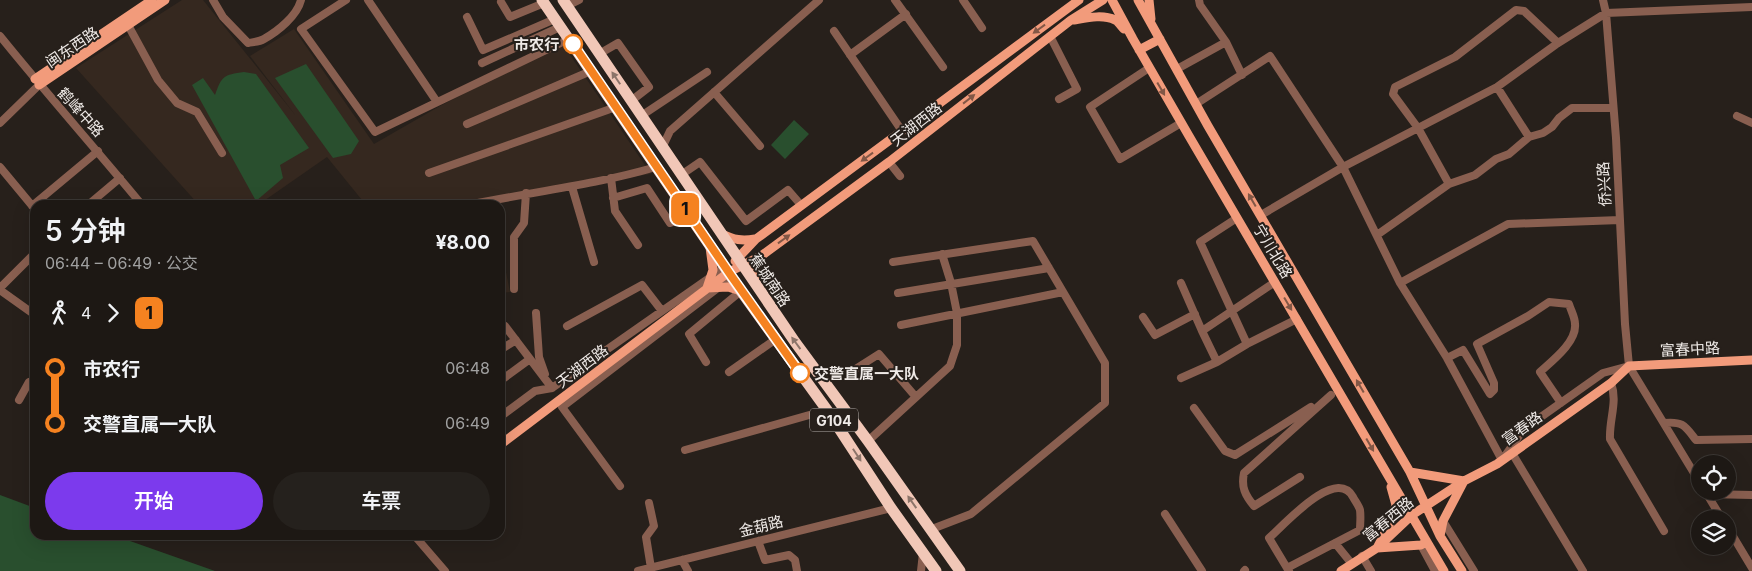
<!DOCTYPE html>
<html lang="zh">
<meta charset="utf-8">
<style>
:root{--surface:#1d1814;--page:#25211d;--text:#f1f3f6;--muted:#a0a0a0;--line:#3b3734;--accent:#7c3aed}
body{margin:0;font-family:Inter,"Noto Sans SC",sans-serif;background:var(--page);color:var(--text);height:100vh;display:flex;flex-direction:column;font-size:19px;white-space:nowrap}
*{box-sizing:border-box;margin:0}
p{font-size:16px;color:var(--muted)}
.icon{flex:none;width:28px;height:28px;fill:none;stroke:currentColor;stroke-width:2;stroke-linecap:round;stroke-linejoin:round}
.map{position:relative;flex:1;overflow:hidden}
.sheet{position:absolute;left:30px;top:200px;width:475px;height:340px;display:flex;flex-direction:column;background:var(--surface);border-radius:15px;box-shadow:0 5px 20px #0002,0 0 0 1px var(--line)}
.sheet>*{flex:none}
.badge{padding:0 10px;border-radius:8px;font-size:18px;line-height:32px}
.controls{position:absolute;left:1691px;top:455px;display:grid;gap:10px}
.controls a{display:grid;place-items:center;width:45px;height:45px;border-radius:50%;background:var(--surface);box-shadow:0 5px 20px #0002,0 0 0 1px var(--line);font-size:25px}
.map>.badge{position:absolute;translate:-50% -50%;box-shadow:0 0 0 2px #fff}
.legs{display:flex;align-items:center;gap:8px;height:55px;padding:0 15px;font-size:16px}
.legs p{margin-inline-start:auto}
.overview{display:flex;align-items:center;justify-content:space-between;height:85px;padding:0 15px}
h1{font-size:28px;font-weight:600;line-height:38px}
.button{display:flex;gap:10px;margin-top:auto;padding:10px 15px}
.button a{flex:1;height:58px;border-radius:30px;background:var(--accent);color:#fff;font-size:20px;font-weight:600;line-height:58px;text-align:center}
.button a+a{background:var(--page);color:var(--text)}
ul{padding:0 15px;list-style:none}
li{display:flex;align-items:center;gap:18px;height:55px;font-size:19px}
li i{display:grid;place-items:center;width:8px;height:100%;margin:0 6px;background:currentColor}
li i::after{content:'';width:12px;height:12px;margin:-6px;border:4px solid;border-radius:50%;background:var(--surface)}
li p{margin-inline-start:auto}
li:first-child i{background:linear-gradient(#0000 50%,currentColor 0)}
li:last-child i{background:linear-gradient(currentColor 50%,#0000 0)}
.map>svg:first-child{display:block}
</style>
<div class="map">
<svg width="1752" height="571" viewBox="0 0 1752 571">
<rect width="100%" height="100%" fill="#27201b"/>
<path fill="#35281f" d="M 182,0 L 203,0 L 296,116 L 250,56 L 294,29 L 374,144 L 440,106 L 562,43 L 651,174 L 526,193 L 501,200 L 504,262 L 510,292 L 500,293 L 500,205 L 366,205 L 327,157 L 258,205 L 199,205 L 76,68 Z"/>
<path fill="#294f2e" d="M 306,64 L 359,141 L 351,154 L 333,158 L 275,78 Z
M 244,72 L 256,74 L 309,148 L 280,165 L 283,178 L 256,201 L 192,85 L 203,78 L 215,95 C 222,76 223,75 244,72 Z
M 794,120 L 809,134 L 785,159 L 771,145 Z
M 0,495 L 35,508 L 35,535 L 113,535 L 215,571 L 0,571 Z"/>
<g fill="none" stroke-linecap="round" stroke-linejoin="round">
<path stroke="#895f50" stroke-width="8" d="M 213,0 L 223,17 L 248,43 C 253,42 259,42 264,39 C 278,31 297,16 301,0
M 346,0 L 301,29 L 375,132 L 569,39
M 368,0 L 437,102
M 895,0 L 943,67
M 963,0 L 982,28
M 1199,0 L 1200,5 L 1226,42 L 1242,75
M 1603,0 L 1606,13 L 1616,138 L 1625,324 L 1629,366 L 1700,483
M 501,2 L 510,17 L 544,3
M 567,6 L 579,0
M 467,17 L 483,50 L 555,19
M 128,25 L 158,80 L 177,103 L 197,112 L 222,153
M 834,31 L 902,131
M 0,36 C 46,93 95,148 142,205
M 1050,36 L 1077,89 L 1059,99
M 599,54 L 618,43 L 649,87 L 631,101
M 850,55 L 906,14
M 482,63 L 560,27
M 1149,68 L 1090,107 L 1120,159 L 1181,123
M 1177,69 L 1226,42
M 1497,87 L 1529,137
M 714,92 L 760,146
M 1196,104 L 1270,56 L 1343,167 L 1400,283 L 1447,358 L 1502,460 L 1524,429 L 1603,373 L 1629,366
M 641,116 L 707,72
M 1737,116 L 1752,123
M 0,123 L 39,85
M 467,124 L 591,71
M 662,148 L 670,131 L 819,0
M 889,162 L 900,176
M 0,167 L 34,208
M 429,173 L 616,107
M 681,175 L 700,162 L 746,221 L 788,190 L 801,205
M 611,178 L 615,211 L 638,245
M 1449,184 L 1418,128 L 1393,94 L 1395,87 L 1455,57 L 1516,10 L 1524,11 L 1558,43
M 572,187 L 594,262
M 613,198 L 647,188 L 670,223 L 690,216
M 88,205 L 120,178
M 468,205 C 531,192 595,185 656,167
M 32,206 L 98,151
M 1261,215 L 1343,167 L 1497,87 L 1558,43 L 1606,13 L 1752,7
M 1237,218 L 1200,242 L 1247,344 L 1297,319
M 1377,235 L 1449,184 L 1475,175 L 1496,159 L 1509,154 L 1529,137 L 1543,133 L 1552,127 L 1559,118 L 1572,108 L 1613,108
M 893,262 L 1033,241 L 1105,363 L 1105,403 L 971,514 L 932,529
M 1181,283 L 1202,331
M 1400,283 L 1508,224 L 1620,220
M 0,288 L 35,253
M 514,289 L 514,237 L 524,223 L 526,193
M 0,290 L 35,315
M 898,293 L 1049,268
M 536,313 L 539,357 L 545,374
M 1143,317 L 1155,335 L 1195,314
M 901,325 L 1063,292
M 505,326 L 552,388 L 725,267
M 567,326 L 642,285 L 662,311
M 1247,344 L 1217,362 L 1202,331 L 1275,282
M 500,350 L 516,340
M 1447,358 L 1463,350 L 1490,394 L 1494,390 L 1494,383 L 1477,344 L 1528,316 L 1549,302 L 1569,304 C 1571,311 1575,317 1575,324 C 1577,342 1552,361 1540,372 L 1561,403
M 706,362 L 689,334 L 741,291
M 857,368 L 879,354 L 915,396
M 729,372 L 776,339
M 1181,378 L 1217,362
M 500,381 L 530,359
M 1611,383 C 1618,402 1609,419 1610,439 L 1664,531
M 19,400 L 29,382 L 35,380
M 1194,408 L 1225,451 L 1235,455 L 1311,407
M 500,417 L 535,391 L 552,388
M 1664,423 C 1683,421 1685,426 1696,440 L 1752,439
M 868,441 L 950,366 L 957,345 L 957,313 L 951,283 L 942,254
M 685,450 L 827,410
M 1512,453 L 1583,571
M 1300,477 L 1254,506 C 1245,495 1241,487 1244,473 L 1331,395
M 620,486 L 562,407 L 732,277
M 1705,491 L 1722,519
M 1707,494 L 1752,495
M 649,503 L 654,526 L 646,537 L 651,568
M 1165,514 L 1202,571
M 1443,521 L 1474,571
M 1728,528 L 1752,568
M 170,535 L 171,536
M 414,535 L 445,571
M 758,541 L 765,560 L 789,555 L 795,560 L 797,571
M 1335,543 L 1352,564
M 1421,545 L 1435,571
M 1362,556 L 1371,571
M 682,560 L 688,571
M 1287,568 L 1360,530 C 1360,524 1361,517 1360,510 C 1359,506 1355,501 1353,497 C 1336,466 1284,525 1269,538 L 1287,568 L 1289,571
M 638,571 L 891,508
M 921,571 L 923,553
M 1244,571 L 1245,570"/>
<path stroke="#f29b7b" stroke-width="9" d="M 1112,0 L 1133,39 L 1189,136 L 1444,571
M 1138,0 L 1208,126 L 1410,472 L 1440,536 L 1462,571
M 1149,0 L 1151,19
M 1074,20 C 1086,18 1103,14 1115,20 C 1118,21 1121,26 1124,29
M 1139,50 L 1160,39
M 35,79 L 152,0
M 39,85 L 165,0
M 722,234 C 734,240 742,241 755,239
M 735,261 L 756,239 L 1079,0
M 756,283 C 752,272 755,265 761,256
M 707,288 L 713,270 L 710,247
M 707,288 L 728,287 L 741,291
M 500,445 L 729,272 L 761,256 L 889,162 L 1071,20 L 1103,0
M 1410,472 L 1464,481 L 1443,521 L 1440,536
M 1391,487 L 1396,505 L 1391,521 L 1377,548 L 1421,545 L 1426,542
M 1341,571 L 1377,548 L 1412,515 L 1464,481 L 1497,464 L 1611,383 L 1629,366 L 1752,360"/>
<path stroke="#f1c7b7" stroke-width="11" d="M 542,0 L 741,291 L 827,410 L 891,508 L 936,571
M 563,0 L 795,342 L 868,441 L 960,571"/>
</g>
<defs><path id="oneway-solid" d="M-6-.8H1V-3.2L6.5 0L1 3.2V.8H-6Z" transform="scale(1.25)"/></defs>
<g fill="#825746">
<use href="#oneway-solid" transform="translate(1039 29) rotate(144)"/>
<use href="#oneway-solid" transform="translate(1161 89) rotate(60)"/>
<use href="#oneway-solid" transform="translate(969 99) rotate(-38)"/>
<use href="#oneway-solid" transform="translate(867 157) rotate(144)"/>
<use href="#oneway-solid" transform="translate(1252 200) rotate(-120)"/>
<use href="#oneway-solid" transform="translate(784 239) rotate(-36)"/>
<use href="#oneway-solid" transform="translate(1288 304) rotate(59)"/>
<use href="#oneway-solid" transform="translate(1360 386) rotate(-120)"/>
<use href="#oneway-solid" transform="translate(1370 445) rotate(60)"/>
</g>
<g fill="#8c7469">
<use href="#oneway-solid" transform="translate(616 78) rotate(-124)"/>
<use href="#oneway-solid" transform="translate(796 343) rotate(-126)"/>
<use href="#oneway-solid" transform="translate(857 455) rotate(57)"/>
<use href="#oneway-solid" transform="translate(912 502) rotate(-125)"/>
</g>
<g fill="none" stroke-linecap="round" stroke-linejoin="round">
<defs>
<path id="line-1" d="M 573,44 L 732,277 L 800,373"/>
</defs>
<use href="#line-1" stroke="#fff" stroke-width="11"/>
<use href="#line-1" stroke="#f58220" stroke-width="8"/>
</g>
<g fill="#fff" stroke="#f58220" stroke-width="2.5">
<circle cx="573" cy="44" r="9"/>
<circle cx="800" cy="373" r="9"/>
</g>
<g text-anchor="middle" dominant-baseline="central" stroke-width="4" stroke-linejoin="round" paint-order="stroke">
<rect fill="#27201b" stroke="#b3adaa" stroke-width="1" x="810" y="408.5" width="48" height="23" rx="4"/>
<g font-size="14" font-weight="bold" fill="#efeae7">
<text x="834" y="420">G104</text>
</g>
<g font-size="15" font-weight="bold" fill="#efeae7" stroke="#27201b" text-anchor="end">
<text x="559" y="44">市农行</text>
<text x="814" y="373" text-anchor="start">交警直属一大队</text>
</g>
<g font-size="15" fill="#efeae7" stroke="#27201b">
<text transform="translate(72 47) rotate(-34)">闽东西路</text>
<text transform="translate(81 112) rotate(48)">鹤峰中路</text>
<text transform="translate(916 124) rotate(-38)">天湖西路</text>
<text transform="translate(1604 184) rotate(-93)">侨兴路</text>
<text transform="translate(1273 251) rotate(59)">宁川北路</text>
<text transform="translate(770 280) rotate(56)">蕉城南路</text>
<text transform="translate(1690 349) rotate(-3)">富春中路</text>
<text transform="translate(582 366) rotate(-37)">天湖西路</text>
<text transform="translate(1522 428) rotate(-36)">富春路</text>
<text transform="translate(1388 519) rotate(-39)">富春西路</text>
<text transform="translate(761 526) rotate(-14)">金葫路</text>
</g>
</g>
</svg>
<div class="controls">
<a><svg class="icon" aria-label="locate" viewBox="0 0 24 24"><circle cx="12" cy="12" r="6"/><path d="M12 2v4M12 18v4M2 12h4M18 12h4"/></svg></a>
<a><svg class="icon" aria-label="layers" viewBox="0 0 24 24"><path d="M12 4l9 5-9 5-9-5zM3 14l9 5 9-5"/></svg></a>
</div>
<b class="badge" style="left:685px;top:209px;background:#f58220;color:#111">1</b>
<section class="sheet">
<div class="overview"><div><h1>5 分钟</h1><p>06:44 – 06:49 · 公交</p></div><b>¥8.00</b></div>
<div class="legs"><svg class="icon" aria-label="walk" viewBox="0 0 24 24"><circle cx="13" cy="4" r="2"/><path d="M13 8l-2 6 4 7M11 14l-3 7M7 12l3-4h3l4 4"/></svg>4<svg class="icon" aria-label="forward" viewBox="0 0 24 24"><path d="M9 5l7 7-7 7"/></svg><b class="badge" style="background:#f58220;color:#111">1</b></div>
<ul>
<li><i style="color:#f58220"></i><b>市农行</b><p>06:48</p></li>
<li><i style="color:#f58220"></i><b>交警直属一大队</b><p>06:49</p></li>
</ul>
<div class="button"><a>开始</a><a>车票</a></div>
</section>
</div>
